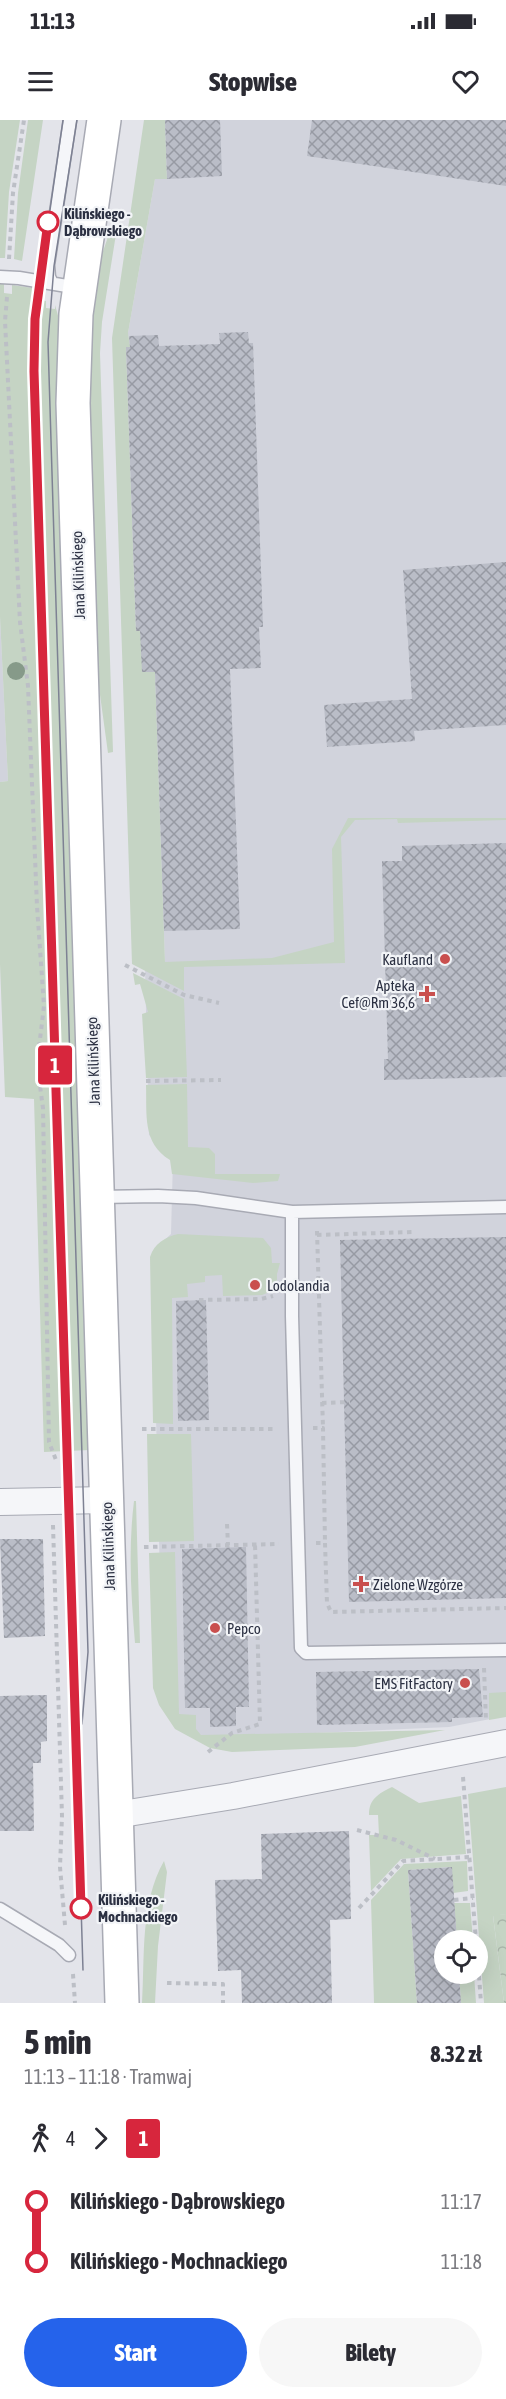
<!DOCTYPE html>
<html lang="pl">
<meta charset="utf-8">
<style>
:root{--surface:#fff;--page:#f7f7f7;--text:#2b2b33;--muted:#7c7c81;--accent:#2563eb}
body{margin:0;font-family:"Asap Condensed",sans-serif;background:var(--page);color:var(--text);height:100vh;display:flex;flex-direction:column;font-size:22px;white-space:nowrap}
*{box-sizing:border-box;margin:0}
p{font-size:20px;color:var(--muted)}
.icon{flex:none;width:33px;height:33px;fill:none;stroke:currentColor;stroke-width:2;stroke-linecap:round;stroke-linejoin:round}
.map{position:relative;height:1883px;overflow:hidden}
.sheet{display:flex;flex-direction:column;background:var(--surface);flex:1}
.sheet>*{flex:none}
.badge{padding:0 12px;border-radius:4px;font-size:21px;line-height:39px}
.fabs{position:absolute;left:434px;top:1810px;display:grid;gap:12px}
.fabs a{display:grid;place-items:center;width:54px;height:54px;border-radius:50%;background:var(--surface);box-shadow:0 6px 24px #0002;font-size:30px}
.map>.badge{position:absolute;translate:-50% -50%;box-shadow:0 0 0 3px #fff}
.legs{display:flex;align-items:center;gap:9px;height:66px;padding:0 24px;font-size:20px}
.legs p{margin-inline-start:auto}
.head{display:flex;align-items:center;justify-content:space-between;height:102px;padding:0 24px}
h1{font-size:33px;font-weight:800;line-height:45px}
.action{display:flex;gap:12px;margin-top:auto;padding:12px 24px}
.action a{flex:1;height:69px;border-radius:36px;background:var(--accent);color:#fff;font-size:24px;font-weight:800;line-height:69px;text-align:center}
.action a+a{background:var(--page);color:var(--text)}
ul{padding:0 24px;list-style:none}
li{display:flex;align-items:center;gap:21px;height:60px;font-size:22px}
li i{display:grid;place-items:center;width:9px;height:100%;margin:0 8px;background:currentColor}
li i::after{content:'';width:15px;height:15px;margin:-8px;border:4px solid;border-radius:50%;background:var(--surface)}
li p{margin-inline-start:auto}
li:first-child i{background:linear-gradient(#0000 50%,currentColor 0)}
li:last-child i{background:linear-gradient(currentColor 50%,#0000 0)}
.status{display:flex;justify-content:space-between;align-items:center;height:42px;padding:0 30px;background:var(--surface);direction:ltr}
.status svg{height:16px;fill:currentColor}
header{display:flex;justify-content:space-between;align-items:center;height:78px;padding:0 24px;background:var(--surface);font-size:27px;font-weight:800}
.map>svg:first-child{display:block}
</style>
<div class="status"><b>11:13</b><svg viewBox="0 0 49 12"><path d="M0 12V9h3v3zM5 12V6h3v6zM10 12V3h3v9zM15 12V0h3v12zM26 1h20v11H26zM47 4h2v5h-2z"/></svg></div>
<header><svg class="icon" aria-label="menu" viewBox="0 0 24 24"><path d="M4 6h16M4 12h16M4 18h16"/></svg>Stopwise<svg class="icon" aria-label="heart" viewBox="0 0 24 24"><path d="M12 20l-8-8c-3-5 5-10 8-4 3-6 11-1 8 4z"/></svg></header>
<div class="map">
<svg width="506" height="1883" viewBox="0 0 506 1883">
<defs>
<pattern id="park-crowns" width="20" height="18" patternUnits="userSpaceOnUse" patternTransform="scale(1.5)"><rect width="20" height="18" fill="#c5d4c4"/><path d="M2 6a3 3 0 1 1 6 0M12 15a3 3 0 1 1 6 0" fill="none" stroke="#a9b6aa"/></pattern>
<pattern id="building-cross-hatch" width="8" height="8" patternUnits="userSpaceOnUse" patternTransform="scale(1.5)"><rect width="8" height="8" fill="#babdc7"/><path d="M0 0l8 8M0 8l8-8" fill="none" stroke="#979aa3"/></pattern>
</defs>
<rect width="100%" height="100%" fill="#e3e4ea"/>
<path fill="#d1d3dc" d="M 165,0 L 506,0 L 506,1596 L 449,1607 L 202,1618 L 163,1584 L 152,1132 L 171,1114 L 173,1039 L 149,1015 L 145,849 L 165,842 L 155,552 L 140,511 L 136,511 L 126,227 L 129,227 L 128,213 L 155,59 L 167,59 Z
M 0,497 L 8,661 L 0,662 Z"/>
<path fill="#c5d4c4" d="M 0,0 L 20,0 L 9,72 L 5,138 L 0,138 Z
M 28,0 L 43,0 L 22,141 L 14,139 L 18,73 Z
M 144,0 L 165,0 L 167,59 L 155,59 L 128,213 L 130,227 L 126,228 L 136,511 L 140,511 L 155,552 L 165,842 L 272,838 L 334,822 L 332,729 L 348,698 L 506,698 L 506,700 L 398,703 L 397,699 L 355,700 L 341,717 L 345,843 L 184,847 L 184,871 L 132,844 L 112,218 Z
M 109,114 L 116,114 L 102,202 L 100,233 L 113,632 L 108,633 L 97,553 L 88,282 L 89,213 L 100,140 Z
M 0,164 L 4,164 L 4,173 L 12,174 L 12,165 L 33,168 L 32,179 L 46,181 L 46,188 L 55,189 L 55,185 L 59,199 L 90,1330 L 44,1332 L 34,979 L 5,977 L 0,844 L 0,662 L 8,661 L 0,497 Z
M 133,853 L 184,879 L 187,957 L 146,958 L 142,894 L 148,892 L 140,864 L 135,865 Z
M 187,964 L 188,1027 L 209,1028 L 215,1034 L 215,1054 L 280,1054 L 278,1061 L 253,1063 L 172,1054 L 170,1040 C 142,1023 147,994 146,965 Z
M 178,1114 L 263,1118 L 271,1128 L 272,1143 L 280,1143 L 277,1154 L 277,1169 L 262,1175 L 223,1176 L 222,1155 L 205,1156 L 205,1162 L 187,1164 L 188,1177 L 172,1178 L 173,1304 L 153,1303 L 150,1137 C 154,1124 165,1117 178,1114 Z
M 147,1314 L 191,1314 L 194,1421 L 149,1422 Z
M 134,1381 L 136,1381 L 140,1523 L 135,1523 C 131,1475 128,1430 134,1381 Z
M 175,1432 L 179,1594 L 196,1595 L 196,1609 L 201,1615 L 445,1610 L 355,1627 L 232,1632 L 210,1628 L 175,1609 L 159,1585 L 153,1568 L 149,1433 Z
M 506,1572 L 506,1597 L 489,1600 L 489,1573 Z
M 392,1667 L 419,1683 L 461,1676 L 466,1734 L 401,1739 L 371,1771 L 369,1715 L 379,1715 L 378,1695 L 369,1695 C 369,1679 378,1674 392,1667 Z
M 506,1667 L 506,1794 L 493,1796 L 504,1883 L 484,1883 L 468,1674 Z
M 164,1741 L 167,1752 L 158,1826 L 155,1883 L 142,1883 C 145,1836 140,1783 164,1741 Z
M 467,1741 L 468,1771 L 453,1773 L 451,1747 L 408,1750 L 417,1883 L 374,1883 L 371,1780 L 404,1744 Z
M 454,1783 L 470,1783 L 473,1821 L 457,1821 Z
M 459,1854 L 474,1854 L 476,1883 L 461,1883 Z"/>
<path fill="url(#park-crowns)" d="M 506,1794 L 506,1883 L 504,1883 L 493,1795 Z"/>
<path fill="url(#building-cross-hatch)" d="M 165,0 L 220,0 L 222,56 L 167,59 Z
M 312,0 L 506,0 L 506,66 L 307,36 Z
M 248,212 L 249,223 L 253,223 L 263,507 L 259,507 L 261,548 L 230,549 L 240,809 L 164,811 L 155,552 L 142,552 L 140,511 L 136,511 L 126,227 L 130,227 L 129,216 L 158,215 L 159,226 L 220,224 L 219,213 Z
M 506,442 L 506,605 L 414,611 L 415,621 L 327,627 L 324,585 L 412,579 L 403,450 Z
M 506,723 L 506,957 L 384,960 L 384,939 L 388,939 L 382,741 L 402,741 L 402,726 Z
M 506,1117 L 506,1478 L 349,1482 L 340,1120 Z
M 206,1180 L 209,1300 L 178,1301 L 176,1181 Z
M 0,1419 L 43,1419 L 45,1516 L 4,1518 Z
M 246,1427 L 249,1587 L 236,1587 L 236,1606 L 210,1607 L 210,1588 L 185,1588 L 182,1429 Z
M 479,1549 L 483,1597 L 452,1598 L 452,1602 L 317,1605 L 316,1552 Z
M 47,1575 L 47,1621 L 41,1622 L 41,1643 L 33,1643 L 34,1711 L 0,1711 L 0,1576 Z
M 349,1711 L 351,1799 L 330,1800 L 332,1883 L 242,1883 L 241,1850 L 218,1851 L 215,1760 L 262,1759 L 261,1714 Z
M 452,1747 L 457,1821 L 444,1821 L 444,1854 L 459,1854 L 461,1883 L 417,1883 L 408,1750 Z"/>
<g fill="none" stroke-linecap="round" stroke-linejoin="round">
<defs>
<path id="lane" d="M 0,157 L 19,158 L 79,168
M 52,163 L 49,157 L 48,145 L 70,0
M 98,1077 L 158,1076 L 196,1078 L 292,1092 L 506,1087
M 292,1092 L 292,1196 L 301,1528 L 306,1533 L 506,1530
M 0,1789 L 59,1825 L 69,1835"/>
<path id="street" d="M 0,1382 L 107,1380
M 116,1695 L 233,1676 L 506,1623"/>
<path id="secondary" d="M 104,0 L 76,194 L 73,283 L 122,1883"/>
</defs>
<use href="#lane" stroke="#a8aab4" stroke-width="15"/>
<use href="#street" stroke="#a8aab4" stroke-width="28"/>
<use href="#secondary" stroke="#a8aab4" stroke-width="36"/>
<path stroke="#bcbfc6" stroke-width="4" stroke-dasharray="4.5 4.5" stroke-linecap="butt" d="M 9,139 L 13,73 L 24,0
M 7,177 L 5,201 L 20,502 L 28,566 L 37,786 L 44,886 L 37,944 L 43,988 L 49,1322 L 56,1340
M 125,845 L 184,875 L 219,883
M 146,961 L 221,960
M 317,1111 L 323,1308
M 317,1115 L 412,1112
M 199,1180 L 261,1179 L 273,1176
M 322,1283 L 350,1282
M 313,1308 L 323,1308 L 325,1423
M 142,1309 L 276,1309
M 227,1404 L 228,1425
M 53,1405 L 62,1696 L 60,1747 L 65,1805
M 316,1423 L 325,1423 L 327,1483 L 331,1492 L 506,1488
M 144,1427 L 279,1424
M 484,1548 L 486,1601
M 208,1632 L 232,1613 L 260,1604 L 255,1424
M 463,1657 L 476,1821
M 357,1710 L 396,1720 L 435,1739
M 454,1780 L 473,1778
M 359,1788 L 403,1741 L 470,1737
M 477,1829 L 481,1883
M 73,1854 L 75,1883
M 167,1863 L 223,1864 L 223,1883"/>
<use href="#lane" stroke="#f5f6f9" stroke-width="12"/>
<use href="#street" stroke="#f5f6f9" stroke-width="26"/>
<use href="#secondary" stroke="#fff" stroke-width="33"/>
<path stroke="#7d8193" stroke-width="1.5" d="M 63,0 L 37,180 L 34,251 L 83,1850
M 77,0 L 54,146 L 48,222 L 88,1532 L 82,1604"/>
</g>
<circle fill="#869a89" cx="16" cy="551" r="9"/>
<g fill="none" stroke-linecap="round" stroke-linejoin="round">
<defs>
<path id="line-1" d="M 48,102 L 35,199 L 34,251 L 81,1788"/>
</defs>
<use href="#line-1" stroke="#fff" stroke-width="14"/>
<use href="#line-1" stroke="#d7263d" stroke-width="9"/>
</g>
<g fill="#fff" stroke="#d7263d" stroke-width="3">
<circle cx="48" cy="102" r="10"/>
<circle cx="81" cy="1788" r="10"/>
</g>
<g fill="#c94f4e" stroke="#f2f4f7" stroke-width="2">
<circle cx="445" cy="839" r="6"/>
<path d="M424 865h6v6h6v6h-6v6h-6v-6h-6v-6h6z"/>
<circle cx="255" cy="1165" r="6"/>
<path d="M358 1455h6v6h6v6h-6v6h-6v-6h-6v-6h6z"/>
<circle cx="215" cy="1508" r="6"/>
<circle cx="465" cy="1563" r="6"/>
</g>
<g text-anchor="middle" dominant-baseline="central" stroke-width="4.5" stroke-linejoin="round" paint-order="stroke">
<g font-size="15" font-weight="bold" fill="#2b3042" stroke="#f2f4f7" text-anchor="start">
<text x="64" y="93">Kilińskiego -<tspan x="64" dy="17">Dąbrowskiego</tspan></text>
<text x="98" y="1779">Kilińskiego -<tspan x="98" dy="17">Mochnackiego</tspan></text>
</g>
<g font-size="15" fill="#2b3042" stroke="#f2f4f7">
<text transform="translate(78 455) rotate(-92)">Jana Kilińskiego</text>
<text transform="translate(93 941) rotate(-92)">Jana Kilińskiego</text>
<text transform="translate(108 1426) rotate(-92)">Jana Kilińskiego</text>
</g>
<g font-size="15" fill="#2b3042" stroke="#f2f4f7" text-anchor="end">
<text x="433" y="839">Kaufland</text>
<text x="415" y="865">Apteka<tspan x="415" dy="17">Cef@Rm 36,6</tspan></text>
<text x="267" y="1165" text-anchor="start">Lodolandia</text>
<text x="373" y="1464" text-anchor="start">Zielone Wzgórze</text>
<text x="227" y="1508" text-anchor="start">Pepco</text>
<text x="453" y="1563">EMS FitFactory</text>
</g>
</g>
</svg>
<div class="fabs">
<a><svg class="icon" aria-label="locate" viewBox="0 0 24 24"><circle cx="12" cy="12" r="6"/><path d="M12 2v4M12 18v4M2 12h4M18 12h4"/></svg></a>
</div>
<b class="badge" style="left:55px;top:945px;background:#d7263d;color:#fff">1</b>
</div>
<section class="sheet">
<div class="head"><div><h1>5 min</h1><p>11:13 – 11:18 · Tramwaj</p></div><b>8.32 zł</b></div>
<div class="legs"><svg class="icon" aria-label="walk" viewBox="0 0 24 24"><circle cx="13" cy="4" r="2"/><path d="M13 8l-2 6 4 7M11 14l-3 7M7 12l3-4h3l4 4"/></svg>4<svg class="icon" aria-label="forward" viewBox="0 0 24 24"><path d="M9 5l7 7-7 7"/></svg><b class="badge" style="background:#d7263d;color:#fff">1</b></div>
<ul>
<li><i style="color:#d7263d"></i><b>Kilińskiego - Dąbrowskiego</b><p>11:17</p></li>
<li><i style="color:#d7263d"></i><b>Kilińskiego - Mochnackiego</b><p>11:18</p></li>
</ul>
<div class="action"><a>Start</a><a>Bilety</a></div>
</section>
